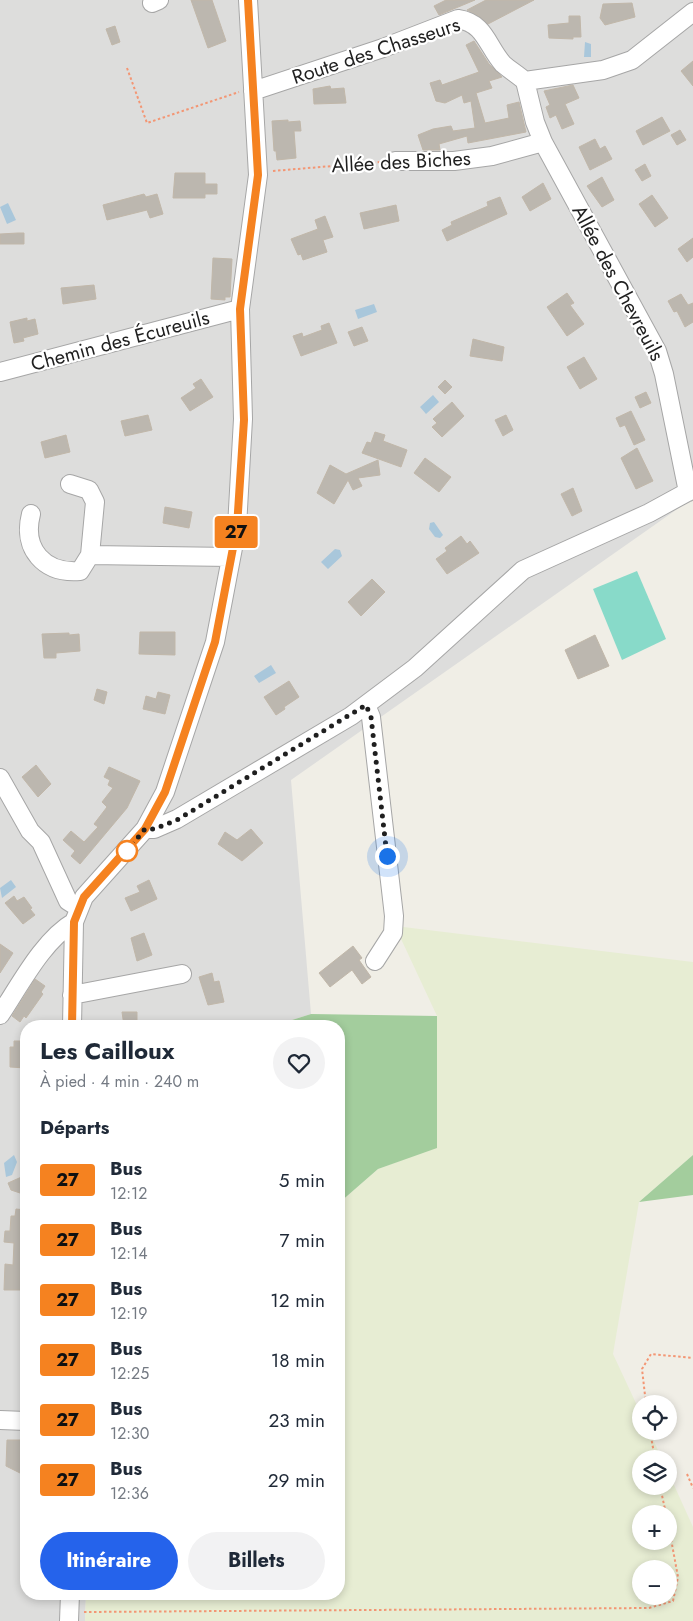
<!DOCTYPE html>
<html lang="fr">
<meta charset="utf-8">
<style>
:root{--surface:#fff;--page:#f2f2f3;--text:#1f2937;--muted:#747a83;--accent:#2563eb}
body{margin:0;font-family:Jost,sans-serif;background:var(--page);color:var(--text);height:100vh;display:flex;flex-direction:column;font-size:19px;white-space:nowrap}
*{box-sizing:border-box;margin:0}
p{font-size:16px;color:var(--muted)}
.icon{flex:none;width:28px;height:28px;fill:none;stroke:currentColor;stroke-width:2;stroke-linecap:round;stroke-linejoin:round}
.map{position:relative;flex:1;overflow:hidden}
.drawer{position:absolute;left:20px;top:1020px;width:325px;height:580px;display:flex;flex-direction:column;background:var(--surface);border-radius:20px;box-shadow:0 2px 8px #0003}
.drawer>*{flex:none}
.badge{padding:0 10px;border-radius:4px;font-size:18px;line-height:32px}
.buttons{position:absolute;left:632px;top:1395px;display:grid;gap:10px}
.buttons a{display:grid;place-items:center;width:45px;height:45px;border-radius:50%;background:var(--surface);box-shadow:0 2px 8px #0003;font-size:25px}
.you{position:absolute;width:25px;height:25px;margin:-12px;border:4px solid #fff;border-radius:50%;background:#1a73e8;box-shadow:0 0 0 8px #1a73e833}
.map>.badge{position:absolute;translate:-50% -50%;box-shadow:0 0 0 2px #fff}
h2{padding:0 20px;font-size:19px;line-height:45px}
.round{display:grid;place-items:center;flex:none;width:52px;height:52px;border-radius:26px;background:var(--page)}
.head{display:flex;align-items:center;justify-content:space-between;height:85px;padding:0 20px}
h1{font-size:24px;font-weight:700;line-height:38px}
.primary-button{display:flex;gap:10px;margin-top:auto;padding:10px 20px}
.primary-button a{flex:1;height:58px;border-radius:30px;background:var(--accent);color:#fff;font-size:20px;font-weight:700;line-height:58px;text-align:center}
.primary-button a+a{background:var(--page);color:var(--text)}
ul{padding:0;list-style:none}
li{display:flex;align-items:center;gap:15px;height:60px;padding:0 20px}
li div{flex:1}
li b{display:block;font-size:19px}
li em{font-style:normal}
li .badge{min-width:55px;font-weight:700;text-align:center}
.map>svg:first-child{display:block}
</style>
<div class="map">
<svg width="693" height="1621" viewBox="0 0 693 1621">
<rect width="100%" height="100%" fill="#f0eee6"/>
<path fill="#dddddc" d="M 0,0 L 693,0 L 693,498 L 291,780 L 311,1014 L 273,1026 L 26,1026 L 26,1594 L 86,1594 L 85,1621 L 0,1621 Z"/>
<path fill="#e7edd3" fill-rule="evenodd" d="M 395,926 L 693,962 L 693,1155 L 639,1202 L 613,1354 L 641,1414 L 641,1431 L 649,1431 L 662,1459 L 641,1459 L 641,1486 L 669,1486 L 669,1474 L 693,1527 L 693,1621 L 85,1621 L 86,1594 L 339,1594 L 339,1203 L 378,1169 L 437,1147 L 437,1016 ZM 641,1514 L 669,1514 L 669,1541 L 641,1541 ZM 641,1569 L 669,1569 L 669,1596 L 641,1596 Z"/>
<path fill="#a3cd9d" d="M 311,1014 L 437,1016 L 437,1148 L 378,1169 L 339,1203 L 339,1026 L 273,1026 Z
M 693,1155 L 693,1195 L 639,1202 Z"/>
<path fill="#88dac9" d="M 637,571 L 666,639 L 622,660 L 593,589 Z"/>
<path fill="#a9c7db" d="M 585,42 L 591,44 L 591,57 L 584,57 Z
M 8,203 L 16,220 L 7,224 L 0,207 Z
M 374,304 L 377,312 L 358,319 L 355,310 Z
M 433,395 L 439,402 L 426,414 L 420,407 Z
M 434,522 L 443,535 L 440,538 L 435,537 L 429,529 L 430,523 Z
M 335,549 L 340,550 L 342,556 L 328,569 L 321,562 Z
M 271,665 L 276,673 L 259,683 L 254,676 Z
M 11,880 L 16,887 L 2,898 L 0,888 Z
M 14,1155 L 17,1162 L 12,1175 L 6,1177 L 4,1163 Z"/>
<path fill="#bcb7af" stroke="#c1b7a9" d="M 191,0 L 212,0 L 226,41 L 208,48 Z
M 446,0 L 475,0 L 439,15 L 434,6 Z
M 486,0 L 534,0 L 488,24 L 479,16 L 467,10 Z
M 632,3 L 635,17 L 605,25 L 600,18 L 603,4 Z
M 569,16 L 580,16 L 581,37 L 573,37 L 573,39 L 549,38 L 548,25 L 569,23 Z
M 115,26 L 120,42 L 112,45 L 106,29 Z
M 474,41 L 489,64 L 502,77 L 489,81 L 492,88 L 476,93 L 485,123 L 509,118 L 507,105 L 519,102 L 526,132 L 468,143 L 467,136 L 439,144 L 440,150 L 423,150 L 418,135 L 433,129 L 451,126 L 453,131 L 475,128 L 471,101 L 464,103 L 462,95 L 445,103 L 436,101 L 430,83 L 440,80 L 442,85 L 479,72 L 466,45 Z
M 693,61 L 693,86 L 681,71 Z
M 573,85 L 579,98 L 565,104 L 574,124 L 562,129 L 556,115 L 550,118 L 546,107 L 550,105 L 544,91 Z
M 330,86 L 331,89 L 344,88 L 346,103 L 314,104 L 313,89 Z
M 662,117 L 670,131 L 643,145 L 636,131 Z
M 288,120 L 288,122 L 300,121 L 301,131 L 294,131 L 296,158 L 277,160 L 276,151 L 274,151 L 272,121 Z
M 680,130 L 686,140 L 677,145 L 671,135 Z
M 595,139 L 600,149 L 605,146 L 612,159 L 590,170 L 579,147 Z
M 645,164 L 651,176 L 642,181 L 635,170 Z
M 175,173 L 205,173 L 205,184 L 217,184 L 217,194 L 205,194 L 205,198 L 173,198 Z
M 602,177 L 614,200 L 602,207 L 587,186 Z
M 543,183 L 551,199 L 530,211 L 522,197 Z
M 144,194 L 146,197 L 157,194 L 163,214 L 150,218 L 147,210 L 107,220 L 103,205 Z
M 652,195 L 668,218 L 655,227 L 639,204 Z
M 500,197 L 507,214 L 447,241 L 442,230 L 452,225 L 451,222 L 488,206 L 487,202 Z
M 396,205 L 399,221 L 364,229 L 360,213 Z
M 325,216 L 333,237 L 323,240 L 327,252 L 303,260 L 301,254 L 298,255 L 291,239 L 318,229 L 315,220 Z
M 18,233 L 24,233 L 24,244 L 0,244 L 0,234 Z
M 693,238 L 693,257 L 687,262 L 678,249 Z
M 213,258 L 232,259 L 230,297 L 225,297 L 225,300 L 211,299 Z
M 94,285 L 96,299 L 63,304 L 61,288 Z
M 567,293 L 574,303 L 570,305 L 584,324 L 567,336 L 547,307 Z
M 681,294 L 688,305 L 693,303 L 693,322 L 685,327 L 677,311 L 674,312 L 668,301 Z
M 27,318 L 27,321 L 35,319 L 38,334 L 23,338 L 24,341 L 14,343 L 10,322 Z
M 329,323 L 337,343 L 301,356 L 293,336 L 302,333 L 303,337 L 322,330 L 321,326 Z
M 362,327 L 368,341 L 354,346 L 348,332 Z
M 473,339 L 504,347 L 502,361 L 470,356 Z
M 584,357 L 597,379 L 580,389 L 567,367 Z
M 201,379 L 213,397 L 190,411 L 181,398 L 196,388 L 193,384 Z
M 445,380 L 452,387 L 445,394 L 438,387 Z
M 646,392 L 651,403 L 640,408 L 635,397 Z
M 452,402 L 464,416 L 442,437 L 432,427 L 437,423 L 433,419 Z
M 631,411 L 645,440 L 634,445 L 625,425 L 620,427 L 616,418 Z
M 148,415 L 152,430 L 125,436 L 121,421 Z
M 506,415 L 513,430 L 503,436 L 495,420 Z
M 375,432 L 385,435 L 383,441 L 407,450 L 401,467 L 362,453 L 367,442 L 371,443 Z
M 66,435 L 70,452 L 45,458 L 41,442 Z
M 637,448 L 653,481 L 636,489 L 621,458 Z
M 425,458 L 451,477 L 439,492 L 414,473 Z
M 378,460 L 380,475 L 358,478 L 362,486 L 353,490 L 348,480 L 334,504 L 317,493 L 330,465 L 346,474 Z
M 573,488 L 582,511 L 572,516 L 561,494 Z
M 165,507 L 192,512 L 189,528 L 163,523 Z
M 461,536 L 467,544 L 470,541 L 479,553 L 447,574 L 436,559 L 447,551 L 445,548 Z
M 372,579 L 385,592 L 361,616 L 348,602 Z
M 140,632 L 175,632 L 175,655 L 139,654 Z
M 69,633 L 69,635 L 79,634 L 80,651 L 56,653 L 56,658 L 44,658 L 42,634 Z
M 595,635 L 609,666 L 578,679 L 565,650 Z
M 289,681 L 299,697 L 284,707 L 285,709 L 276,715 L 264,697 Z
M 97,689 L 107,692 L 104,704 L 94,700 Z
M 158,692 L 170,695 L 165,714 L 143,709 L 146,696 L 156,699 Z
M 36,765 L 51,784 L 38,797 L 22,777 Z
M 109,767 L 140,781 L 127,808 L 80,864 L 71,856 L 75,851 L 63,840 L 71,831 L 84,842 L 98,827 L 94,824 L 107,807 L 102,802 L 113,788 L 108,785 L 110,780 L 104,777 Z
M 251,829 L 263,843 L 242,861 L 218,844 L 225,832 L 237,840 Z
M 149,880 L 157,899 L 131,911 L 125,898 L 140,892 L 137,886 Z
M 14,896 L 17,901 L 24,897 L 32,908 L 30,909 L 35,915 L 23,924 L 5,903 Z
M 144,933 L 152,955 L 137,961 L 131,938 Z
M 0,944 L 13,953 L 0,973 Z
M 353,946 L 362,958 L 359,960 L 371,977 L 362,984 L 352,970 L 330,987 L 319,973 Z
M 212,973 L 214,982 L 219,981 L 224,1002 L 208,1005 L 199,977 Z
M 35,979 L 45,986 L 41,992 L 43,994 L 26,1018 L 24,1016 L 20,1022 L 12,1016 Z
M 122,1012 L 137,1012 L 137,1026 L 124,1026 Z
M 14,1041 L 26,1041 L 26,1068 L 10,1067 L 10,1047 L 14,1047 Z
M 26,1175 L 26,1190 L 20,1193 L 11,1190 L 8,1183 Z
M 16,1209 L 26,1210 L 23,1260 L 25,1260 L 25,1283 L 21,1283 L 21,1290 L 4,1290 L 5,1264 L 13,1265 L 14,1243 L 4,1242 L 5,1231 L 10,1231 L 11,1216 L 15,1216 Z
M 7,1440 L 23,1440 L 23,1456 L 26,1458 L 26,1476 L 6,1466 Z"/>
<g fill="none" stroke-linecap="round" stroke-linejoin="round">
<defs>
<path id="minor" d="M 152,3 L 159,0
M 525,81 L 535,122 L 543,142 L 657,351 L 664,374 L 688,492
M 253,91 L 383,48 L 458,19 C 485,23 487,46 503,64 C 510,70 518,75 525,81 L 603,70 L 632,60 L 693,12
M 395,161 L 454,161 L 492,156 L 543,142
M 0,372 L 240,309
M 70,484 L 89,490 L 95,502 L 90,555
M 31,514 C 22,549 44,574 80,571 L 90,555 L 231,557
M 366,705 L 371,717 L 394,916 L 393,933 L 375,961
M 0,778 L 30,831 L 41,842 L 68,901 L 79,908
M 145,829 L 154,829 L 177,819 L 351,716 L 415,668 L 523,570 L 649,513 L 693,489
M 72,995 L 182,974
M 0,1015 C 20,985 43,940 74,922
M 72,1026 L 74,922 L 84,897 L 145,829 L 165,792 L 215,642 L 237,527 L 243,419 L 240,309 L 258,175 L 248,0
M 0,1420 L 26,1421
M 69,1621 L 70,1594"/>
</defs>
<use href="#minor" stroke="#a6a6a6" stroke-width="20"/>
<path stroke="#f39674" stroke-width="2" stroke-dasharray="2.5 2.5" stroke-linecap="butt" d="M 127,68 L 147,123 L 239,92
M 273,171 L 380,162
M 646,1404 L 642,1369 L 651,1354 L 693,1358
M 650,1431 L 655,1459
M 687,1474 L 693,1488
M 660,1486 L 666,1514
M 84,1612 L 649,1608 L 673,1601 L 678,1577 L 669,1528"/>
<use href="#minor" stroke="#fff" stroke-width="18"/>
</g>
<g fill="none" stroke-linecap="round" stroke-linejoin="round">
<defs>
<path id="line" d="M 72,1026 L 74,922 L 84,897 L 145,829 L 165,792 L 215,642 L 237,527 L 244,420 L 240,309 L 258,175 L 248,0"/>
</defs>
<use href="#line" stroke="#fff" stroke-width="11"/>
<use href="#line" stroke="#f58220" stroke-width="8"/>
<path stroke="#1f1f1f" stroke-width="5" stroke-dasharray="0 9" d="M 127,851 L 145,829 L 154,829 L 177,820 L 366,705 L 371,717 L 387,856"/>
</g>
<circle fill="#fff" stroke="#f58220" stroke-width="2.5" cx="127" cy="851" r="10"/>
<g text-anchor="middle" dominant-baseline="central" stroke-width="4.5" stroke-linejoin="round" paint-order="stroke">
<g font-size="20" fill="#1f1f1f" stroke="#fff">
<text transform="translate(376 51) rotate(-18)">Route des Chasseurs</text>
<text transform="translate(401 162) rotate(-3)">Allée des Biches</text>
<text transform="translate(618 283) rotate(62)">Allée des Chevreuils</text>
<text transform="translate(120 341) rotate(-15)">Chemin des Écureuils</text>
</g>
</g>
</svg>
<div class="buttons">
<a><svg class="icon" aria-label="locate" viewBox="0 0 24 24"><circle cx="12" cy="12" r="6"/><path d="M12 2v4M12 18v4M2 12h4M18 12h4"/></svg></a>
<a><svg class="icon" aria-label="layers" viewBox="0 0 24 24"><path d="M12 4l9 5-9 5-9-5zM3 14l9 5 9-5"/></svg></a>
<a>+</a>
<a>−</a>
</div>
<div class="you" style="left:387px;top:856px"></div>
<b class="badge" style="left:236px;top:532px;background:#f58220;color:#111">27</b>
<section class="drawer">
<div class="head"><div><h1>Les Cailloux</h1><p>À pied · 4 min · 240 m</p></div><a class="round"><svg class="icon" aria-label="heart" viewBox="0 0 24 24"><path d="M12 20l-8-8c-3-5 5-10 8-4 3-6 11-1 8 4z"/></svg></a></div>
<h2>Départs</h2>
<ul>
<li><span class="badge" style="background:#f58220;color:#111">27</span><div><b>Bus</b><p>12:12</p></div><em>5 min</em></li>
<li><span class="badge" style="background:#f58220;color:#111">27</span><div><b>Bus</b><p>12:14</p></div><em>7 min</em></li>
<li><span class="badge" style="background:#f58220;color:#111">27</span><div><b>Bus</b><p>12:19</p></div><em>12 min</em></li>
<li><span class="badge" style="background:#f58220;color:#111">27</span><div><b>Bus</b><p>12:25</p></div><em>18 min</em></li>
<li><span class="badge" style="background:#f58220;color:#111">27</span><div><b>Bus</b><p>12:30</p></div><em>23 min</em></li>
<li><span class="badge" style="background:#f58220;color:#111">27</span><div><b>Bus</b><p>12:36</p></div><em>29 min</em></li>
</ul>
<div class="primary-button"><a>Itinéraire</a><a>Billets</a></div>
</section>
</div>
